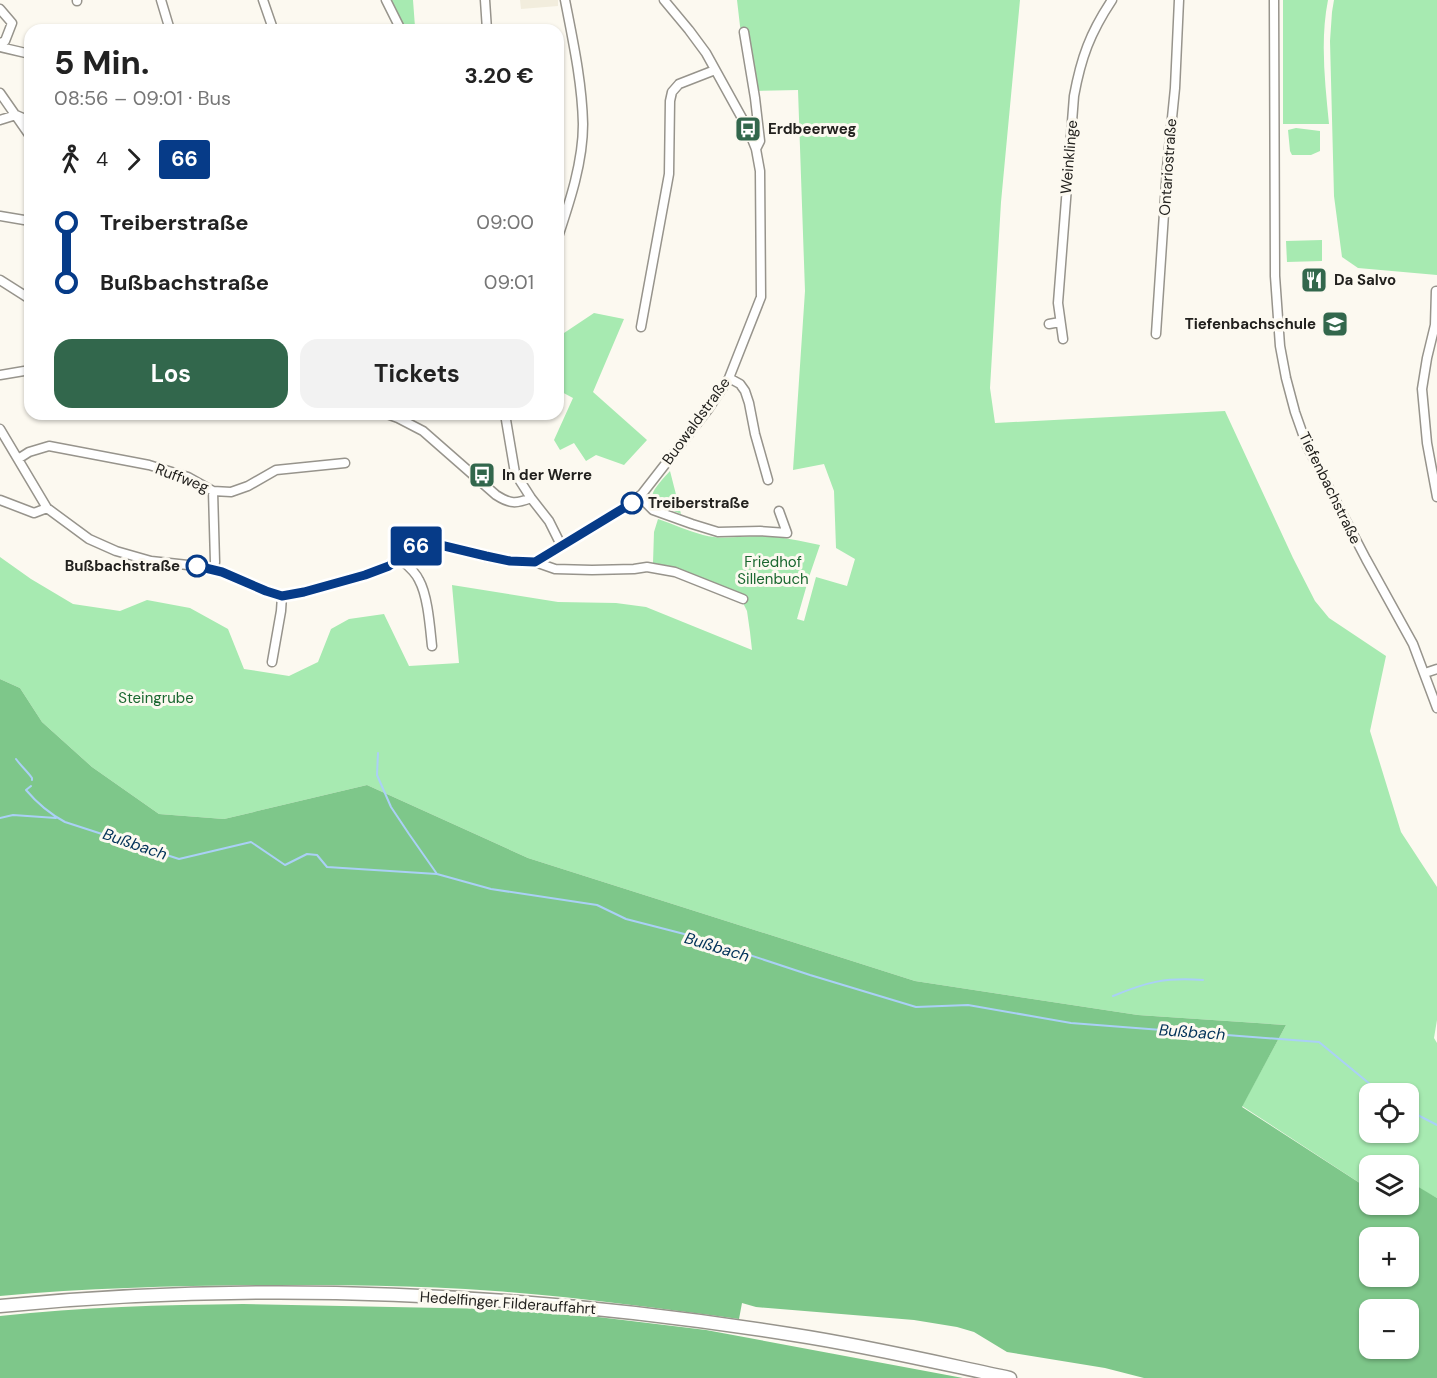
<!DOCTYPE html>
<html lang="de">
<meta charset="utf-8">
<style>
:root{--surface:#fff;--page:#f2f2f2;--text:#222;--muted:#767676;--accent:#32674c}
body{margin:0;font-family:"DM Sans",sans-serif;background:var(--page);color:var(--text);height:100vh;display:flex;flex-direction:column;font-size:22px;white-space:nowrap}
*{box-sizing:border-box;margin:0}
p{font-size:20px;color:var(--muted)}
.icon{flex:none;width:33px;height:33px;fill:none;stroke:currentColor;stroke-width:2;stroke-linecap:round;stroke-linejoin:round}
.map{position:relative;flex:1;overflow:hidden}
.details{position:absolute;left:24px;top:24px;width:540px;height:396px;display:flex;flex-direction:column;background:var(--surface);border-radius:18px;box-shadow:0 2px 4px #0004}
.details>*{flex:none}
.badge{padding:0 12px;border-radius:4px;font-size:21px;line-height:39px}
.buttons{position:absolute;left:1359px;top:1083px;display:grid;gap:12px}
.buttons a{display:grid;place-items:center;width:60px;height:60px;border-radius:12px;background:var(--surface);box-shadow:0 2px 4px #0004;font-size:30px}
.map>.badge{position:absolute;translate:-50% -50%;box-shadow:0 0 0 3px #fff}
.legs{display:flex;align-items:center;gap:9px;height:66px;padding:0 30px;font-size:20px}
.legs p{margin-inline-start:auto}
.overview{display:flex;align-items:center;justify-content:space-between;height:102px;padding:0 30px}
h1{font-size:33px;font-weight:700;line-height:45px}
.action{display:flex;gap:12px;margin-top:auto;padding:12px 30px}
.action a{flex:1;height:69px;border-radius:18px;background:var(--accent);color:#fff;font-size:24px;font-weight:700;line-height:69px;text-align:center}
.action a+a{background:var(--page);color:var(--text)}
ul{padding:0 30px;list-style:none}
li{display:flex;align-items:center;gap:21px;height:60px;font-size:22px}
li i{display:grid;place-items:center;width:9px;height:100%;margin:0 8px;background:currentColor}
li i::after{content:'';width:15px;height:15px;margin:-8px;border:4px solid;border-radius:50%;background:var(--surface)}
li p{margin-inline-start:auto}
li:first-child i{background:linear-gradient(#0000 50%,currentColor 0)}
li:last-child i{background:linear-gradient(currentColor 50%,#0000 0)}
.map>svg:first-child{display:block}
</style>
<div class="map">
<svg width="1437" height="1378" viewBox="0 0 1437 1378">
<rect width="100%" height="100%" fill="#fcf9f0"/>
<path fill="#f2eddd" d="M 520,0 L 558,0 L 558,6 L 521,9 Z"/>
<path fill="#a7eab1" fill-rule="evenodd" d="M 390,0 L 413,0 L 415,27 L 408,30 L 405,30 Z
M 737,0 L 1020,0 L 1001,202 L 990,388 L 995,423 L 1225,411 L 1293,558 L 1315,601 L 1329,618 L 1386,656 L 1370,731 L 1401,832 L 1437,887 L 1437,1020 L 1434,1038 L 1437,1043 L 1437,1198 L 1409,1183 L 1408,1166 L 1370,1166 L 1369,1189 L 1242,1106 L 1286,1025 L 1138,1015 L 915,981 L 528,858 L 367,785 L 224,819 L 159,814 L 92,767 L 42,722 L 20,688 L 0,679 L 0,557 L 31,579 L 73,604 L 120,611 L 147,600 L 190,608 L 228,629 L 244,669 L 289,676 L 318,662 L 331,629 L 349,619 L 384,614 L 409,666 L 459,663 L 452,585 L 558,602 L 616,603 L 646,607 L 752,650 L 750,632 L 747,611 L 738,593 L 678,568 L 653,563 L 654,532 L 658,519 C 673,524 688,531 703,535 C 722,540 740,536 760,536 C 780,536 800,541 820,545 L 810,574 L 797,619 L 804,621 L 816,577 L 847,586 L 855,559 L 836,548 L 834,491 L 824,464 L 793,470 L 805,291 L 798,90 L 752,91 L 740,26 ZM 1370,1094 L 1408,1094 L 1408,1132 L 1370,1132 Z
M 1283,0 L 1328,0 C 1320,40 1325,83 1329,124 L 1283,124 Z
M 1334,0 L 1437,0 L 1437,275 L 1358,268 L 1342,257 L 1334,196 L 1330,41 L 1332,12 Z
M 1296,128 L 1320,131 L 1320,151 L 1311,155 L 1292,155 L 1290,151 L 1288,130 Z
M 1322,240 L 1322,261 L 1287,262 L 1286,241 Z
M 594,313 L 624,319 L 593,392 L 647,440 L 624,465 L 596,455 L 586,461 L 574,443 L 560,450 L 554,440 L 573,398 L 558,390 L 558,337 Z
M 670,471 L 681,514 C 647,501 643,500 670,471 Z"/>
<path fill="#7ec78a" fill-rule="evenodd" d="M 0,679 L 20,688 L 42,722 L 92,767 L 159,814 L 224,819 L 367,785 L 528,858 L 915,981 L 1138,1015 L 1286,1025 L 1242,1107 L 1369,1189 L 1370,1204 L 1408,1204 L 1409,1183 L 1410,1182 L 1437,1198 L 1437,1378 L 1144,1378 L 1105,1368 L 1007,1352 L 974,1332 L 957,1327 L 914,1320 L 756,1307 L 742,1303 L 739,1319 C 657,1308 576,1297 495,1291 C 416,1285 337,1285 259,1285 C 172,1286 86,1288 0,1296 ZM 1370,1238 L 1408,1238 L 1408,1276 L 1370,1276 ZM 1370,1310 L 1408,1310 L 1408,1348 L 1370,1348 Z
M 243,1304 L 493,1309 L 598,1317 L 706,1330 L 963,1378 L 0,1378 L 0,1316 C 81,1307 162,1305 243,1304 Z"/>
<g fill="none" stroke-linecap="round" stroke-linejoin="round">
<path stroke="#aad0f6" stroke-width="2" d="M 378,753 L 377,775 L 391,807 L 409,834 L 437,874
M 16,759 C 21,766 27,771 32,778 L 32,780
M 31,786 L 26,790 C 37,803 50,814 65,822 L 179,859 L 251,842 L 285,865 L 307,854 L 317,855 L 327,867 L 437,874 L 491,889 L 597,905 L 626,919 L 692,936 L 810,975 L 916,1007 L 968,1005 L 1071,1023 L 1319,1042 L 1382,1094
M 0,818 L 13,815 L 56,818
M 1113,996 C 1147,982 1166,977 1203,980
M 1408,1110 L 1437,1125"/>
<defs>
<path id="street" d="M 77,0 L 77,1
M 161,0 L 170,30
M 263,0 L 272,26 L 274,30
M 386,0 L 401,30
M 485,0 L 487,30
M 1274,0 L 1275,276 L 1280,346 L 1286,378 L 1295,412 L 1307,446 L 1366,559 L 1413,644 L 1437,708
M 0,9 L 12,23 L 5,41 L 0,43
M 744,32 L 755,98 L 760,141 L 756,149
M 0,47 L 30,54
M 0,93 L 30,136
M 0,120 L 16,115 L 30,121
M 0,216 L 30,221
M 558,237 C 570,201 583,162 583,124 C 582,82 573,41 565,0
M 0,280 L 30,299
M 1436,291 L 1435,325 L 1427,358 L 1422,389 L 1427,443 L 1437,497
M 1049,324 L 1060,322
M 641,327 L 669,174 L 670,101 L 672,92 L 679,84 L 715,70
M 1156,334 L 1167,168 L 1175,88 L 1179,0
M 1063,339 L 1058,303 L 1074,96 C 1081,58 1090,33 1112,0
M 0,375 L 30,370
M 729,378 L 740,384 L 745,391 L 749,403 L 755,434 L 768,480
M 387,414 L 398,418 L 423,431 L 496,495 C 510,504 516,504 531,498
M 505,414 L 515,473 L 531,498 L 549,521 L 561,545
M 0,429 L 47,508 L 89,539 L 116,551 L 151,561 L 197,566 L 214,569 L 266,591 L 282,596 L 304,592 L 365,575 L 389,566 L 415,546 L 425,542 L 436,544 L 486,557 L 510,561 L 535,562 L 555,569 L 592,570 L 634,569 L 647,567 L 675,572 L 743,599
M 18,459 L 29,452 L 49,446 L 149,465 L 188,477 L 213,491 L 231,492 L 248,486 L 276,470 L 345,463
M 213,491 L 215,562 L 214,569
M 642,494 L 647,504 L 653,510 L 692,524 L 718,532 L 760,531 L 787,533 L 779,511
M 0,500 L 34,513 L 47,508
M 400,559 C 407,565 415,571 419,580 C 428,596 430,628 432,646
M 535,562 L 561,545 L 623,509 L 642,494 L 709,408 L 729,378 L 761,297 L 760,171 L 756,149 L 748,129 L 706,53 L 689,30 L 664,0
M 272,662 L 281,611 L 282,596
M 1425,673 L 1437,669"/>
<path id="secondary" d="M 0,1306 C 264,1280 533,1293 795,1335 C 867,1346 939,1363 1010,1378"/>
</defs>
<use href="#street" stroke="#97948c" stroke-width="11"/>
<use href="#secondary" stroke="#97948c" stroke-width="15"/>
<use href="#street" stroke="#fff" stroke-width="8"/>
<use href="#secondary" stroke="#fff" stroke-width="12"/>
</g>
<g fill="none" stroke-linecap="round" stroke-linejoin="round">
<defs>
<path id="line-1" d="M 197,566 L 222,572 L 266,591 L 282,596 L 304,592 L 365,575 L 389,566 L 415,546 L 425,542 L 436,544 L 486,556 L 510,561 L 535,562 L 632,503"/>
</defs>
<use href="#line-1" stroke="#fff" stroke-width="14"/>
<use href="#line-1" stroke="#063b88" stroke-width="9"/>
</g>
<defs>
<symbol id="bus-square" viewBox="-11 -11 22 22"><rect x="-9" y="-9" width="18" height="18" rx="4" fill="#32674c" stroke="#fcf9f0"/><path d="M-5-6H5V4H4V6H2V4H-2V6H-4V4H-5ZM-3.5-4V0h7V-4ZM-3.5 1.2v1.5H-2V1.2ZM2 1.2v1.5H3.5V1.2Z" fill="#fff"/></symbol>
<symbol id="restaurant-square" viewBox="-11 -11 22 22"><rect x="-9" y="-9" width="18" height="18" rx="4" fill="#32674c" stroke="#fcf9f0"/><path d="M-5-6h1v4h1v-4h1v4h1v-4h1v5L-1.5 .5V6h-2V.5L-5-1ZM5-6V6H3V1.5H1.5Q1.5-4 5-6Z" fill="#fff"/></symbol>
<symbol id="school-square" viewBox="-11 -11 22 22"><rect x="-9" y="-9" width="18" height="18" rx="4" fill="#32674c" stroke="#fcf9f0"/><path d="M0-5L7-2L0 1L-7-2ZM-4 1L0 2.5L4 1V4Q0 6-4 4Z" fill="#fff"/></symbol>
</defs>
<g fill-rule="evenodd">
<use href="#bus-square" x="733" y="114" width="30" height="30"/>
<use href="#restaurant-square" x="1299" y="265" width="30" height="30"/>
<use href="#school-square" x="1320" y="309" width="30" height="30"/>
<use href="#bus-square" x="467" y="460" width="30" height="30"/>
</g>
<g fill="#fff" stroke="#063b88" stroke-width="3">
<circle cx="632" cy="503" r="10"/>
<circle cx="197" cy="566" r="10"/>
</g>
<g text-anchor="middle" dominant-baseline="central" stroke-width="6" stroke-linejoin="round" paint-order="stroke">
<g font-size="15" font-weight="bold" fill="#22211e" stroke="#fcf9f0" text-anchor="start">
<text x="768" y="129">Erdbeerweg</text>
<text x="1334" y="280">Da Salvo</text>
<text x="1316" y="324" text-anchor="end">Tiefenbachschule</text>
<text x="502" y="475">In der Werre</text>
</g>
<g font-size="15" fill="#22211e" stroke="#fcf9f0">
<text transform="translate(1069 157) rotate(-85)">Weinklinge</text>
<text transform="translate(1168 167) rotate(-86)">Ontariostraße</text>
<text transform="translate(696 421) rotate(-54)">Buowaldstraße</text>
<text transform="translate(182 478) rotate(21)">Ruffweg</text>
<text transform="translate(1330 488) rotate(64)">Tiefenbachstraße</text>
<text transform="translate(508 1303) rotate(4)">Hedelfinger Filderauffahrt</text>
</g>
<g font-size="15" font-weight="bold" fill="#22211e" stroke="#fcf9f0" text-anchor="start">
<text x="648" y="503">Treiberstraße</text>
<text x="180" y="566" text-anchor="end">Bußbachstraße</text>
</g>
<g font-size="15" fill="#1a6730" stroke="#fcf9f0">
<text x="773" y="562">Friedhof<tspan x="773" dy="17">Sillenbuch</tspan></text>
<text x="156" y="698">Steingrube</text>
</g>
<g font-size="16" font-style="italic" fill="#003158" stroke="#fcf9f0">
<text transform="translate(135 844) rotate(19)">Bußbach</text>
<text transform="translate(717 947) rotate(17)">Bußbach</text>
<text transform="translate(1192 1032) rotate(4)">Bußbach</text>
</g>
</g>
</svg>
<div class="buttons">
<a><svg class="icon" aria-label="locate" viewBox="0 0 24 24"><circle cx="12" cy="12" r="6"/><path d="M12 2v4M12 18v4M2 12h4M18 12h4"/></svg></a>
<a><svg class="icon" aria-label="layers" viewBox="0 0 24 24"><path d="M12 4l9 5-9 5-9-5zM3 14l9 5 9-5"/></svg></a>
<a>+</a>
<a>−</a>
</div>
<b class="badge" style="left:416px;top:546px;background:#063b88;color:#fff">66</b>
<section class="details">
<div class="overview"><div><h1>5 Min.</h1><p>08:56 – 09:01 · Bus</p></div><b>3.20 €</b></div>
<div class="legs"><svg class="icon" aria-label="walk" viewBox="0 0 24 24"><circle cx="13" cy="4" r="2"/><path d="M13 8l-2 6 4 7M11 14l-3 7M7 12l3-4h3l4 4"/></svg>4<svg class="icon" aria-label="forward" viewBox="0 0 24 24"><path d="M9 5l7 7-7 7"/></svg><b class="badge" style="background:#063b88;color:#fff">66</b></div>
<ul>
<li><i style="color:#063b88"></i><b>Treiberstraße</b><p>09:00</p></li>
<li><i style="color:#063b88"></i><b>Bußbachstraße</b><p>09:01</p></li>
</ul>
<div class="action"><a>Los</a><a>Tickets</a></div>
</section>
</div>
